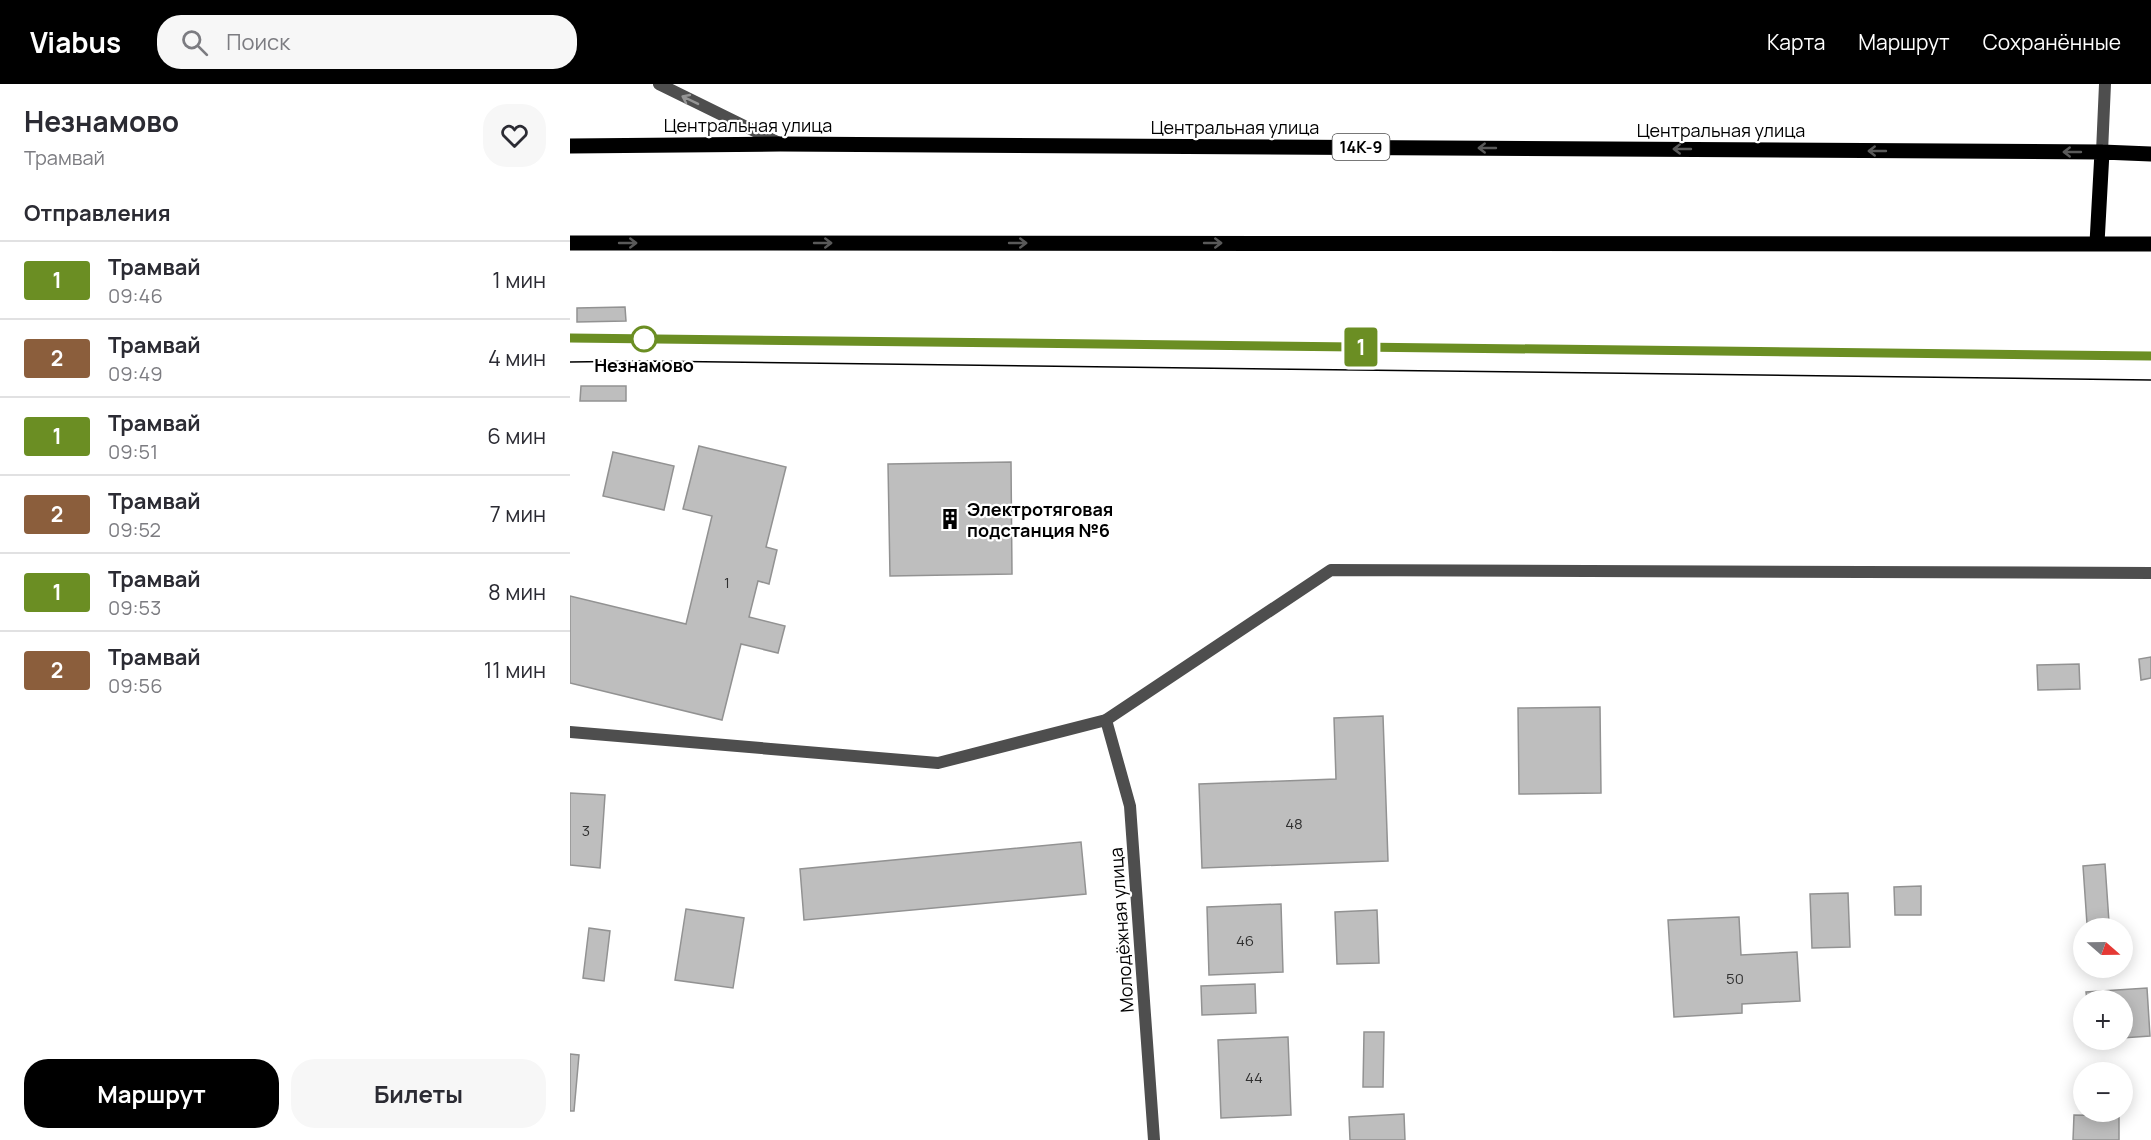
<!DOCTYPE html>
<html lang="ru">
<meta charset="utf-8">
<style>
:root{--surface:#fff;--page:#f7f7f7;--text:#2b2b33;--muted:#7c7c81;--line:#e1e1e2;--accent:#000}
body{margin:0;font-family:Manrope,sans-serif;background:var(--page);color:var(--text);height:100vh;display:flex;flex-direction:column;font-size:22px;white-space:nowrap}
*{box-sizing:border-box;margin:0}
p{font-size:20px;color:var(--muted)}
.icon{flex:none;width:33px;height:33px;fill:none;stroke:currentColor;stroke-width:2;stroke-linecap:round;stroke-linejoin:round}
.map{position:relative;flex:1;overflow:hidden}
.side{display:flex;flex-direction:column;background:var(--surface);width:570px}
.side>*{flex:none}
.badge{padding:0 12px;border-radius:4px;font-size:21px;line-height:39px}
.needle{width:39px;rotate:110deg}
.fabs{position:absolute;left:1503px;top:834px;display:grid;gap:12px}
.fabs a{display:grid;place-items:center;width:60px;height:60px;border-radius:50%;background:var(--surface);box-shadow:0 3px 15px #0003;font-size:30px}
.map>.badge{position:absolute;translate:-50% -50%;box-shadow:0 0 0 3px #fff}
h2{padding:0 24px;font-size:22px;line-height:54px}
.round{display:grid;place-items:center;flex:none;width:63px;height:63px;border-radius:24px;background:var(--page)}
.head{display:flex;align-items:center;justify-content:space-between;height:102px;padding:0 24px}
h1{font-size:28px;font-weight:700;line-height:45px}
.primary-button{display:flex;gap:12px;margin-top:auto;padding:12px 24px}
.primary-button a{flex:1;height:69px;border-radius:24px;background:var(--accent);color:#fff;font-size:24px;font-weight:700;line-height:69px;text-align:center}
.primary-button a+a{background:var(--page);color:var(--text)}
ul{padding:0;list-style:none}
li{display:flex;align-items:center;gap:18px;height:78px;padding:0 24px;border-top:2px solid var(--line)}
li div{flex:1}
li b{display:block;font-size:22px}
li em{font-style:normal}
li .badge{min-width:66px;font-weight:700;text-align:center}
header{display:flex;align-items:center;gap:36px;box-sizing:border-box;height:84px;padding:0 30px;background:var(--accent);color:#fff}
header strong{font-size:28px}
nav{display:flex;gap:33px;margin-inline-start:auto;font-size:21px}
.search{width:420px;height:54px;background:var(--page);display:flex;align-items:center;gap:15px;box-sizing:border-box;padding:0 21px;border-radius:24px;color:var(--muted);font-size:22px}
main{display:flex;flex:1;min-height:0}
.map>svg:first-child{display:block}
</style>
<header>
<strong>Viabus</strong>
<div class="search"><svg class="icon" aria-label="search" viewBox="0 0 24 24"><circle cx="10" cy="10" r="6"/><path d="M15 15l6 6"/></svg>Поиск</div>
<nav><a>Карта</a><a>Маршрут</a><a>Сохранённые</a></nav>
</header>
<main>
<section class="side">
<div class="head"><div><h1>Незнамово</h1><p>Трамвай</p></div><a class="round"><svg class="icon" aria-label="heart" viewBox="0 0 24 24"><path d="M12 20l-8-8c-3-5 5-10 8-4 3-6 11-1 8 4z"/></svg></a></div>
<h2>Отправления</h2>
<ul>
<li><span class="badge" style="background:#6b8e23;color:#fff">1</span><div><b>Трамвай</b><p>09:46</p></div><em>1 мин</em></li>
<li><span class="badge" style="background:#8b5e3c;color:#fff">2</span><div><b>Трамвай</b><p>09:49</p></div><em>4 мин</em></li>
<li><span class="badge" style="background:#6b8e23;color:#fff">1</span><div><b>Трамвай</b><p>09:51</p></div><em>6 мин</em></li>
<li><span class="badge" style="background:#8b5e3c;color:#fff">2</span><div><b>Трамвай</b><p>09:52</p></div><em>7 мин</em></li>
<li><span class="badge" style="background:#6b8e23;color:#fff">1</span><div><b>Трамвай</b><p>09:53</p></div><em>8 мин</em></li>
<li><span class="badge" style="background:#8b5e3c;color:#fff">2</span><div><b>Трамвай</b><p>09:56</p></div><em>11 мин</em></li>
</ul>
<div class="primary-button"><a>Маршрут</a><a>Билеты</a></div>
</section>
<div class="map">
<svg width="1581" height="1056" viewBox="0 0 1581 1056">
<rect width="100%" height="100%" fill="#fff"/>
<path fill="#bebebe" stroke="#929292" stroke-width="1.5" d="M 55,223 L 56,237 L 7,238 L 7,224 Z
M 11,302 L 56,302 L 56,317 L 10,317 Z
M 129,362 L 216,383 L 196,463 L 207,466 L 199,500 L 188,497 L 179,533 L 215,542 L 208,569 L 171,560 L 152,636 L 0,599 L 0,512 L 116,540 L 142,432 L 113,425 Z
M 43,368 L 104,382 L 94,426 L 33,412 Z
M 441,378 L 442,490 L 320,492 L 318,380 Z
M 1581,573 L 1581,594 L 1571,596 L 1569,575 Z
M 1509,580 L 1510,605 L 1468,606 L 1467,581 Z
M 1030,623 L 1031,709 L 949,710 L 948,624 Z
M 813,632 L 818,777 L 632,784 L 629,700 L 766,695 L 764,634 Z
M 0,709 L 35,711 L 30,784 L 0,781 Z
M 511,758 L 516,810 L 234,836 L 230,785 Z
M 1535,780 L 1539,838 L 1517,840 L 1513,782 Z
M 1351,802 L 1351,831 L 1325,831 L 1324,803 Z
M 1278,809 L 1280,863 L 1242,864 L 1240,810 Z
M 711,820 L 713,888 L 639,891 L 637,823 Z
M 116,825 L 174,834 L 163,904 L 105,896 Z
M 807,826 L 809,879 L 767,880 L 765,828 Z
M 1169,833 L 1171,871 L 1227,868 L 1230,917 L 1172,920 L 1172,929 L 1104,933 L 1098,836 Z
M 19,844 L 40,847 L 34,897 L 13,894 Z
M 685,900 L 686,929 L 632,931 L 631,902 Z
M 1577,904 L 1580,952 L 1552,954 L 1552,916 L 1517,916 L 1516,908 Z
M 794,948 L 814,948 L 813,1003 L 793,1003 Z
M 718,953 L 721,1031 L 651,1034 L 648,956 Z
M 0,970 L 9,971 L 4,1027 L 0,1027 Z
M 834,1030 L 835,1056 L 780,1056 L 779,1033 Z
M 1504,1031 L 1549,1032 L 1549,1056 L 1503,1056 Z"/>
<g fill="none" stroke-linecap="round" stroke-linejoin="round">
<path stroke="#4e4e4e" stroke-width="12" d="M 0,648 L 368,679 L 536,636 L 761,486 L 1581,489"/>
<path stroke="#4e4e4e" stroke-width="12" d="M 89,0 L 209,59
M 1532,68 L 1535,0
M 536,636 L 560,722 L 584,1056"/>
<path stroke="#000" stroke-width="15" d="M 0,62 L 210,60 L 1532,68 L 1581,70
M 0,159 L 1581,160
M 1527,159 L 1532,68"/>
<path stroke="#000" stroke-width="1.5" d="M 0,254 L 1581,272
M 0,278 L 74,277 L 1581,296"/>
</g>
<defs><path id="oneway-shaft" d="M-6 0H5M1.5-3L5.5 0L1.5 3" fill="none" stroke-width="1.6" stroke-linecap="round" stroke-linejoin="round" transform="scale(1.5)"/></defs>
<use stroke="#959595" href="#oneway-shaft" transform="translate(120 16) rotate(-154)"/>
<g stroke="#595959">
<use href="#oneway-shaft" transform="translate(917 64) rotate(-180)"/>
<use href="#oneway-shaft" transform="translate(1112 65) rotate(-180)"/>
<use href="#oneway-shaft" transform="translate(1307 67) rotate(-180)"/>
<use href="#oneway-shaft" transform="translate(1502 68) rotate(-180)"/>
<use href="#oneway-shaft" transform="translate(58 159)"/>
<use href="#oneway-shaft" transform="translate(253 159)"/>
<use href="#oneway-shaft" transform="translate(448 159)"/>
<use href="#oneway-shaft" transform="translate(643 159)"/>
</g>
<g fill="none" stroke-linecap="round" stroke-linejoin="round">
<defs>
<path id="line" d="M 0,254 L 1581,272"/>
</defs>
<use href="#line" stroke="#fff" stroke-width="14"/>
<use href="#line" stroke="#6b8e23" stroke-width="9"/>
</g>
<defs>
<symbol id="building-bare" viewBox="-9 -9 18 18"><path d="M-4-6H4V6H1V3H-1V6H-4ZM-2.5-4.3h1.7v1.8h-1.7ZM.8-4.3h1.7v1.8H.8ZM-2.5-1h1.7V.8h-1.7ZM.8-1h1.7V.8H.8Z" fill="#000" stroke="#fff" stroke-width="2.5" paint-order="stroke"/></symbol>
</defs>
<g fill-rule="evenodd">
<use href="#building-bare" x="365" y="420" width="30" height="30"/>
</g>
<circle fill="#fff" stroke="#6b8e23" stroke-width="3" cx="74" cy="255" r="12"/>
<g text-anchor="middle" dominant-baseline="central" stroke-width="4.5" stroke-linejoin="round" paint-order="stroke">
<g font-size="15" fill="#303030">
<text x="157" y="498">1</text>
<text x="724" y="739">48</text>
<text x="16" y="746">3</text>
<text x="675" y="856">46</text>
<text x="1165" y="894">50</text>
<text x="684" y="993">44</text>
</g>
<rect fill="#fff" stroke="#4c4c4c" stroke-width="1.5" x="762.5" y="50" width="57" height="26" rx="4.5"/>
<g font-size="16" font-weight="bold" fill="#000">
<text x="791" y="63">14К-9</text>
</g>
<g font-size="18" fill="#000" stroke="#fff">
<text x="178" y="41">Центральная улица</text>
<text x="665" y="43">Центральная улица</text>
<text x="1151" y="46">Центральная улица</text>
<text transform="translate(551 846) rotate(-94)">Молодёжная улица</text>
</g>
<g font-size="18" font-weight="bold" fill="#000" stroke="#fff">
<text x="74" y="281">Незнамово</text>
</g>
<g font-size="18" font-weight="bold" fill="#000" stroke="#fff" text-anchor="start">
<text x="397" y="425">Электротяговая<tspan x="397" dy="21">подстанция №6</tspan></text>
</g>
</g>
</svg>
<div class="fabs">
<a><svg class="needle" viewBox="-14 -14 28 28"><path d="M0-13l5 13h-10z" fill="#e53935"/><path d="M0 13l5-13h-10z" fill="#7c7c81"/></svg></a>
<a>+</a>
<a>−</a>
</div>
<b class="badge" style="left:791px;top:263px;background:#6b8e23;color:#fff">1</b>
</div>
</main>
